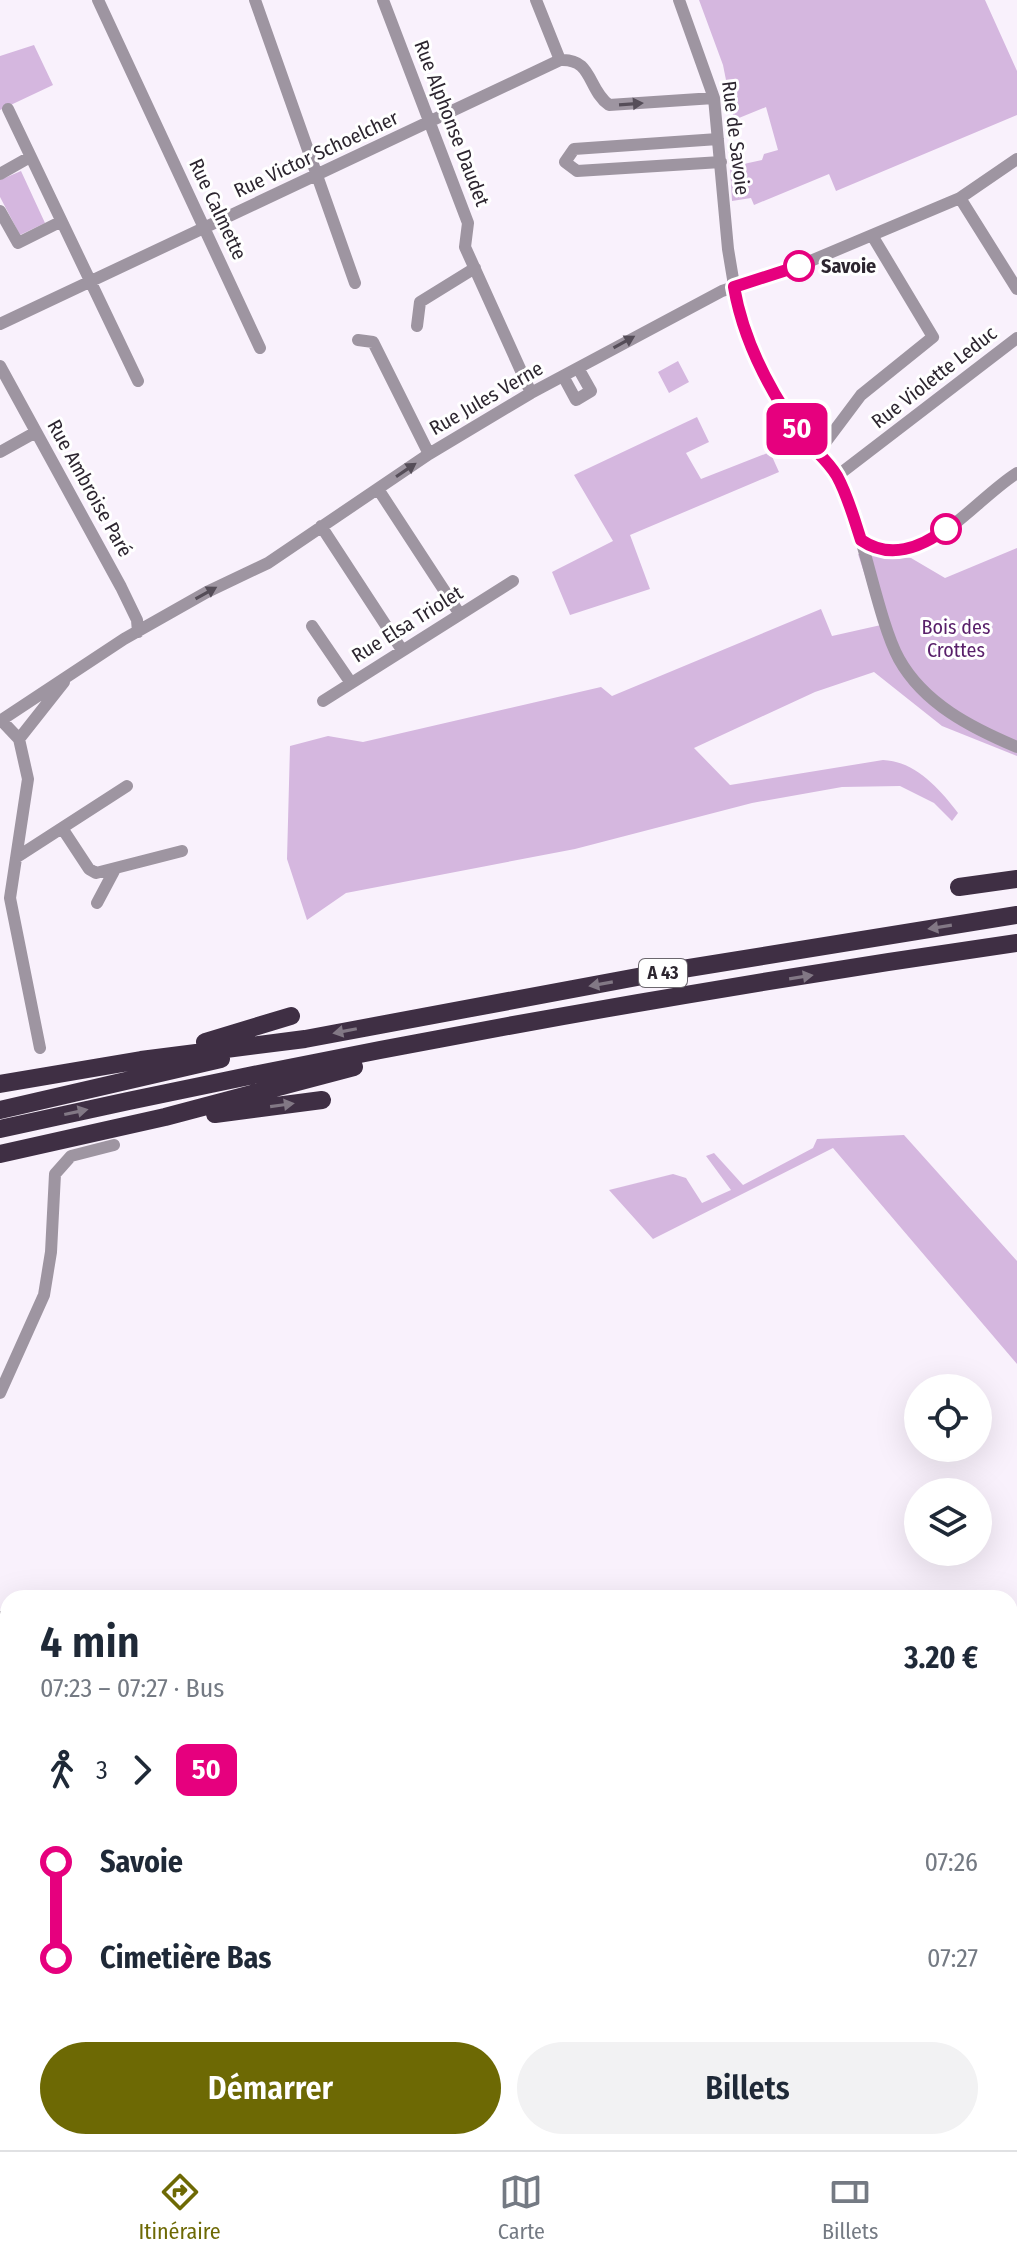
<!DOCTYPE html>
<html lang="fr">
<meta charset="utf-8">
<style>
:root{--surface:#fff;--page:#f2f2f3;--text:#1f2937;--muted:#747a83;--line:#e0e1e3;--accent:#6d6904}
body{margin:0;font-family:"Fira Sans Condensed",sans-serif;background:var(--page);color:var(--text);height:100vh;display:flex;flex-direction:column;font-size:30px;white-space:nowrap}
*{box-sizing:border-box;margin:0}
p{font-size:26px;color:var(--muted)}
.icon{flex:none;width:44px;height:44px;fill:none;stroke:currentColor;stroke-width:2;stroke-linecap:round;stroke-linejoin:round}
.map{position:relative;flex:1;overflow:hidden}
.panel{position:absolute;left:0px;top:1590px;width:1018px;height:560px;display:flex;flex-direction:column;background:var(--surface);border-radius:24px 24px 0 0;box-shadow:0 8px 32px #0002}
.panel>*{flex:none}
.badge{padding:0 16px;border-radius:12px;font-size:28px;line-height:52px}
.fabs{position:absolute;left:904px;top:1374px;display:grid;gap:16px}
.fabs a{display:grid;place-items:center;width:88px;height:88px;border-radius:50%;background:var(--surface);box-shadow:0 8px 32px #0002;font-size:40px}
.map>.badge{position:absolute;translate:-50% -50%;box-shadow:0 0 0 4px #fff}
.legs{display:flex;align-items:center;gap:12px;height:88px;padding:0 40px;font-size:26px}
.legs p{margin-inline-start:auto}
.head{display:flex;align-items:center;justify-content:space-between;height:136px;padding:0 40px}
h1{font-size:44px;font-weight:600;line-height:60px}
.action{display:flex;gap:16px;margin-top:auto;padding:16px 40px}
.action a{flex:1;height:92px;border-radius:48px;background:var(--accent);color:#fff;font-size:32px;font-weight:600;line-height:92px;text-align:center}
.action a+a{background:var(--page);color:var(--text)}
ul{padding:0 40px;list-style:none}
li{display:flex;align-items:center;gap:28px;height:96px;font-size:30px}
li i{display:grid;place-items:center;width:12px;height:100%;margin:0 10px;background:currentColor}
li i::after{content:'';width:20px;height:20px;margin:-10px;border:6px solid;border-radius:50%;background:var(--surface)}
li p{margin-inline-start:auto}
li:first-child i{background:linear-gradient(#0000 50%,currentColor 0)}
li:last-child i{background:linear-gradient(currentColor 50%,#0000 0)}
.tab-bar{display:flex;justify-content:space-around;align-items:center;height:112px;border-top:2px solid var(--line);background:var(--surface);font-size:22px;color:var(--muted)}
.tab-bar a{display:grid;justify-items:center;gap:4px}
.tab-bar .selected{color:var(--accent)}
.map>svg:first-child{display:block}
</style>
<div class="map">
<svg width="1017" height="2150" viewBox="0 0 1017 2150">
<rect width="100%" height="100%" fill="#f9f1fc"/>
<path fill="#d5b7df" d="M 699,0 L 985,0 L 1017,71 L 1017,115 L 836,191 L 829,174 L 754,205 L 751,198 L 732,201 L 730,167 L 762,160 L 764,154 L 778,150 L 766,107 L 734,120 L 723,65 Z
M 34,45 L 53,85 L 0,110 L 0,56 Z
M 21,171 L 45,223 L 20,235 L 0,197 L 0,180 Z
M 678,361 L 689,382 L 669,393 L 658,372 Z
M 697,417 L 709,442 L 686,453 L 701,479 L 770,452 L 779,472 L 630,535 L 650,589 L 570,615 L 552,572 L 613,541 L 574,475 Z
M 1017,548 L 1017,756 L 942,726 L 874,672 L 815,692 L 694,748 L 730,785 L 883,760 C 915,761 940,789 958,813 L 952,821 L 934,803 L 900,786 L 842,787 L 752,803 L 575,849 L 346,893 L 307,920 L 287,859 L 290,746 L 328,736 L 363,742 L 601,687 L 612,696 L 821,609 L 832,636 L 881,625 L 858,554 L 911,558 L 945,578 Z
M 904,1135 L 1017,1261 L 1017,1364 L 833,1148 L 653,1239 L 609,1190 L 673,1174 L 686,1178 L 702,1203 L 731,1190 L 706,1156 L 714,1153 L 743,1185 L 813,1148 L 817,1139 Z
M 0,1654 L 8,1655 L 8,2142 L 634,2142 L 635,2150 L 0,2150 Z"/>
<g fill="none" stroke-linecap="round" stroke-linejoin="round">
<path stroke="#9e95a1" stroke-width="12" d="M 98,0 L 260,348
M 255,0 L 355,283
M 383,0 L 468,223 L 465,247 L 531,393
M 536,0 L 560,60
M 679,0 L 714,98 L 728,249 L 737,303 L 749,342 L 763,375 L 799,432 L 819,451 L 837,476 L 861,540 C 919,579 972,501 1017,473
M 8,109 L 138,381
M 718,139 L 574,149 L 565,162 L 577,171 L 721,162
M 0,174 L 30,157
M 960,198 L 1017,289
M 0,211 L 18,243 L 60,222
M 0,324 L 560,60 C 593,58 587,89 609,105 L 714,98
M 417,326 L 420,302 L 475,268
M 358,340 L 373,342 L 429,454
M 0,366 L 121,587 L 137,620 L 138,632
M 563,376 L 576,400 L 591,391 L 578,368
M 819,451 L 861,395 L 933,337 L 873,237
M 0,452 L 36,432
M 837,476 L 1017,338
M 378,489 L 459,613
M 321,526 L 402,650
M 861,540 C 871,573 884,632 899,659 C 924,704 972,728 1017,747
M 312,626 L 351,683
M 323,701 L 513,581
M 1,720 L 19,739 L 28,779 L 10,898 L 40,1048
M 0,721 L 124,639 L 207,592 L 268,563 L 429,454 L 531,393 L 722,291 L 801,265 L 960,198 L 1017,159
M 19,739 L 64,682
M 62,828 L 89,869 L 96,873 L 182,851
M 17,857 L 127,786
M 97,903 L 114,871
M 0,1393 L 44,1295 L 51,1252 L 55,1174 L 71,1156 L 114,1145"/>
<path stroke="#3f2f44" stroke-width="18" d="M 959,887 L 1017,879
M 205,1042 L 291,1016
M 0,1084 L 141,1060 L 305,1039 L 664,972 L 1017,915
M 0,1110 L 221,1059
M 215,1114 L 322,1100
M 0,1129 C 336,1054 676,992 1017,943
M 0,1154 L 165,1117 L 354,1067
M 0,1620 L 8,1621
M 0,1635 L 8,1636
M 668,2142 L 671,2150
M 684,2142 L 686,2150
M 699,2142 L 702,2150"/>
</g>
<defs><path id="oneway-solid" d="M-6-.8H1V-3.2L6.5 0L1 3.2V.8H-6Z" transform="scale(2)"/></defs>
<g fill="#554d58">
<use href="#oneway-solid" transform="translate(631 104) rotate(-4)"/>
<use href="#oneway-solid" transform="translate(624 342) rotate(-29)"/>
<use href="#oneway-solid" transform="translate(406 470) rotate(-34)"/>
<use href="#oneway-solid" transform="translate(206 593) rotate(-29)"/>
</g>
<g fill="#827885">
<use href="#oneway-solid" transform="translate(940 927) rotate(171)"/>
<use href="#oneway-solid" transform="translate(801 977) rotate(-9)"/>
<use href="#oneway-solid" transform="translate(601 984) rotate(170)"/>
<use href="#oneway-solid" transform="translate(345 1031) rotate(169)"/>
<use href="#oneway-solid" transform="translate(282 1105) rotate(-8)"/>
<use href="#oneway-solid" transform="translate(76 1112) rotate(-12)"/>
</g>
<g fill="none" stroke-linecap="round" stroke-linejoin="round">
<defs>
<path id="line-1" d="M 799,266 L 734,287 C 743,339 767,386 797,429 C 808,446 826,457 837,476 C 848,496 854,519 861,540 C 890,560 920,548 946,529"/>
</defs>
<use href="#line-1" stroke="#fff" stroke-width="18"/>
<use href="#line-1" stroke="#e6007e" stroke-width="12"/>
</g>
<g fill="#fff" stroke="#e6007e" stroke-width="4">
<circle cx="799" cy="266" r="14"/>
<circle cx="946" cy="529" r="14"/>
</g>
<g text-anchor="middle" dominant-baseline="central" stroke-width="6" stroke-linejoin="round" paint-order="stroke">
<rect fill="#fff" stroke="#6c676e" stroke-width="2" x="639" y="959" width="48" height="28" rx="6"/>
<g font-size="18" font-weight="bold" fill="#2d2630">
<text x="663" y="973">A 43</text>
</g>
<g font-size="20" fill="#2d2630" stroke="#fff">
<text transform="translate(452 123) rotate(69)">Rue Alphonse Daudet</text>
<text transform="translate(736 138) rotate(83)">Rue de Savoie</text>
<text transform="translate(316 154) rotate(-25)">Rue Victor Schoelcher</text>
<text transform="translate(218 209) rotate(65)">Rue Calmette</text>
<text transform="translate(934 377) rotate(-38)">Rue Violette Leduc</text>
<text transform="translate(486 398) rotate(-30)">Rue Jules Verne</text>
<text transform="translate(90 488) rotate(61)">Rue Ambroise Paré</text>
<text transform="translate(407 624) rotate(-32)">Rue Elsa Triolet</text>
</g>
<g font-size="20" font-weight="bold" fill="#2d2630" stroke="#fff" text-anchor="start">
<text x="821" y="266">Savoie</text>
</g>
<g font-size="20" fill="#59206a" stroke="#fff">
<text x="956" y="627">Bois des<tspan x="956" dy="23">Crottes</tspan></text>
</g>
</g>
</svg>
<div class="fabs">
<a><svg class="icon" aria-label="locate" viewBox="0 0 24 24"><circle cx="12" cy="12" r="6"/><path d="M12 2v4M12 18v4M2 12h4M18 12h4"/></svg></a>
<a><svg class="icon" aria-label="layers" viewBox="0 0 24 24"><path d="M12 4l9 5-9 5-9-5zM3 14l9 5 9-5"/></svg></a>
</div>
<b class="badge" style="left:797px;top:429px;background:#e6007e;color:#fff">50</b>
<section class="panel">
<div class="head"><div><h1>4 min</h1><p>07:23 – 07:27 · Bus</p></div><b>3.20 €</b></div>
<div class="legs"><svg class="icon" aria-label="walk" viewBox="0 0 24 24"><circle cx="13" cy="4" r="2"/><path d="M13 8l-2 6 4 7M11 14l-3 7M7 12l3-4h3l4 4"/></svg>3<svg class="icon" aria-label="forward" viewBox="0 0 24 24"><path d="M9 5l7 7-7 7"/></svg><b class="badge" style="background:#e6007e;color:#fff">50</b></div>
<ul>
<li><i style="color:#e6007e"></i><b>Savoie</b><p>07:26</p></li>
<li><i style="color:#e6007e"></i><b>Cimetière Bas</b><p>07:27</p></li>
</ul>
<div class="action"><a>Démarrer</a><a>Billets</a></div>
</section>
</div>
<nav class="tab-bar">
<a class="selected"><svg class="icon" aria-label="directions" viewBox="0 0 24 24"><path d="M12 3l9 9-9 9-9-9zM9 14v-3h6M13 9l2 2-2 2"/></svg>Itinéraire</a>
<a><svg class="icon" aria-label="map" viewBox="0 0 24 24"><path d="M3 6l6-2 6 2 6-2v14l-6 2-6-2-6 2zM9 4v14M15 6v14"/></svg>Carte</a>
<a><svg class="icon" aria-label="tickets" viewBox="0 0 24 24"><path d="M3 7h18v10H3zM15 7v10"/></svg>Billets</a>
</nav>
